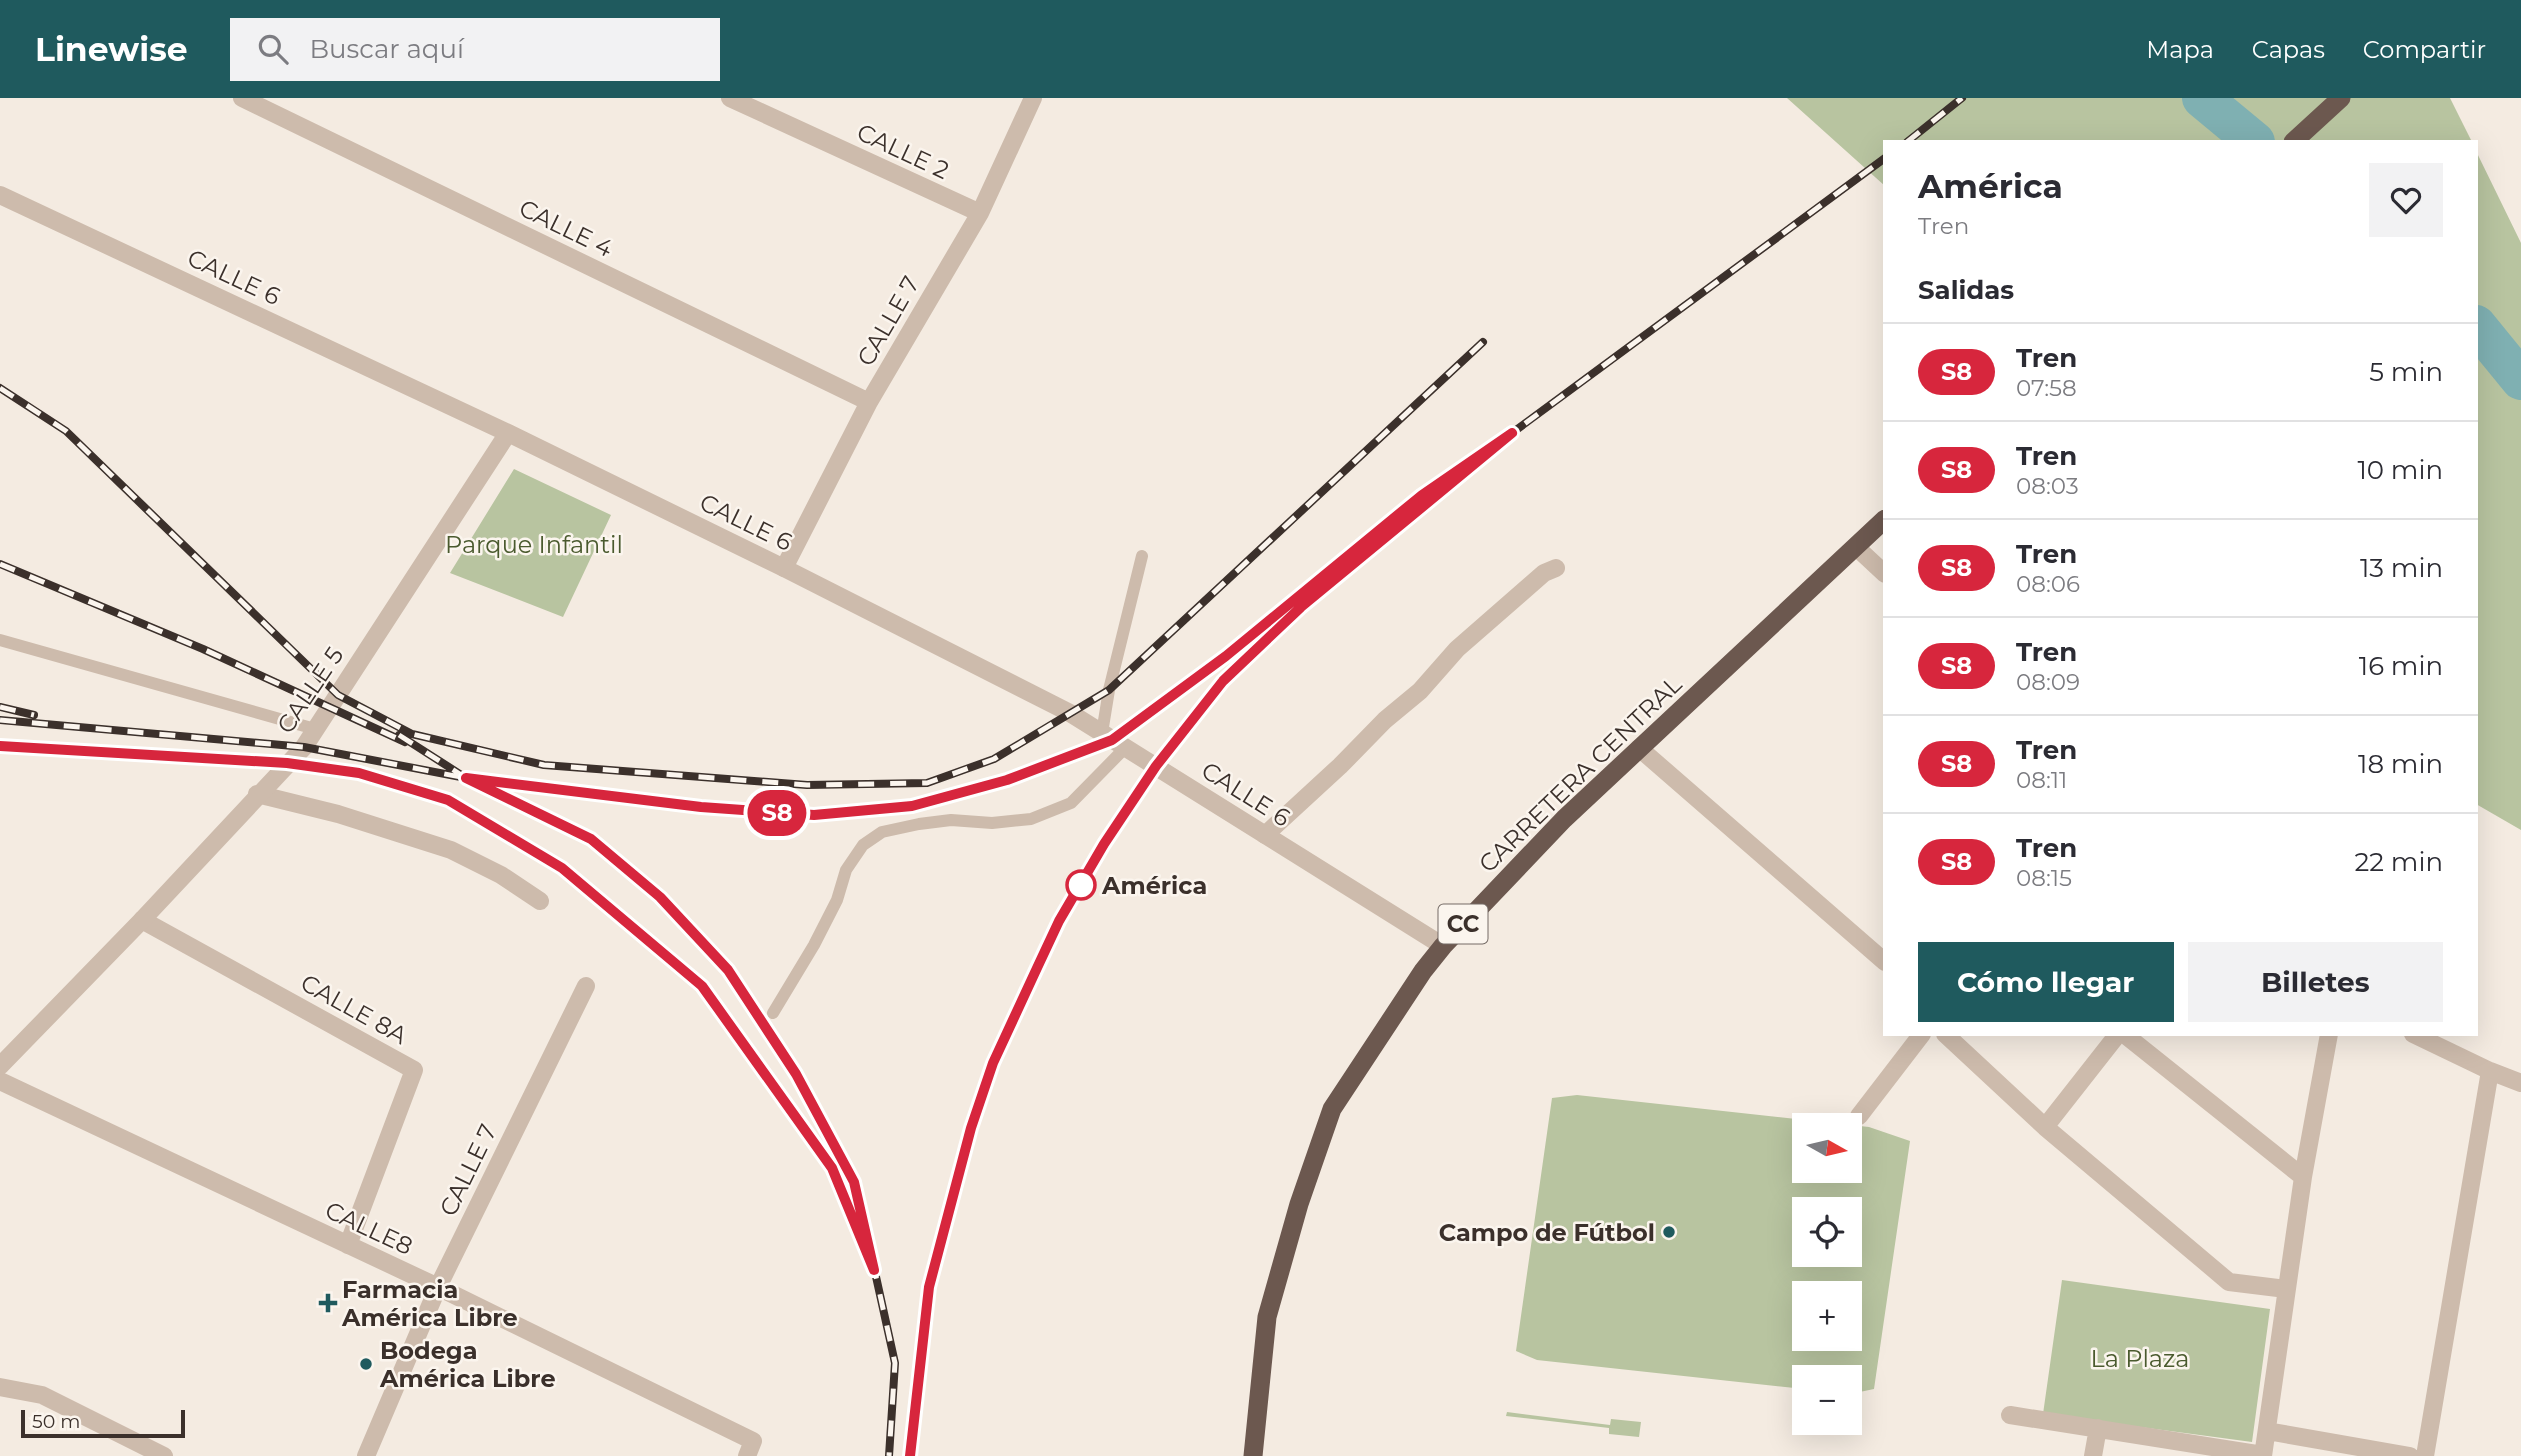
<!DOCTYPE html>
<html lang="es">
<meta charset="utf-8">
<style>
:root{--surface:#fff;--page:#f2f2f3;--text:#2b2b33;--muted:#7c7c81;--line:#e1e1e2;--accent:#1f5a5e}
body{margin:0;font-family:Montserrat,sans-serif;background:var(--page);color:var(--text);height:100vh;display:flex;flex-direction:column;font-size:26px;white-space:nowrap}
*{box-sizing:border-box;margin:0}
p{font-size:23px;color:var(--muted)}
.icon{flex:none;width:38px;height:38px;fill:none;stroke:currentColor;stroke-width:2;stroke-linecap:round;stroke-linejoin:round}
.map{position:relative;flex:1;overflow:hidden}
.panel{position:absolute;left:1883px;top:42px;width:595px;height:896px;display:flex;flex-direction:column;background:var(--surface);border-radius:0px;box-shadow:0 7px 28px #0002}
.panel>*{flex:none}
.badge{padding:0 14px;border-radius:23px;font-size:24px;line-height:46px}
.needle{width:46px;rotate:98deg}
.buttons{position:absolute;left:1792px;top:1015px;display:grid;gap:14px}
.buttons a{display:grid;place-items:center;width:70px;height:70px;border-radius:0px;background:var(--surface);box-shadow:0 7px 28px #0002;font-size:35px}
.scale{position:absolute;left:21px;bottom:18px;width:164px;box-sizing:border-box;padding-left:7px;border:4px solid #3b302b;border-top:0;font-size:19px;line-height:24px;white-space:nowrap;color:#3b302b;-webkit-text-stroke:5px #fbf5ee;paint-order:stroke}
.map>.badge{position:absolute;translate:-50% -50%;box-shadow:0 0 0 4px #fff}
h2{padding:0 35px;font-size:26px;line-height:63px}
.round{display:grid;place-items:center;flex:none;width:74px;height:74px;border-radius:0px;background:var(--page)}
.summary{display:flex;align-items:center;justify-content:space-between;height:119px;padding:0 35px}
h1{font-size:33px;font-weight:700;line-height:52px}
.action{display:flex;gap:14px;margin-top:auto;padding:14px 35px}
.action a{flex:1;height:80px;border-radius:0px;background:var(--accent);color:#fff;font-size:28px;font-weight:700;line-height:80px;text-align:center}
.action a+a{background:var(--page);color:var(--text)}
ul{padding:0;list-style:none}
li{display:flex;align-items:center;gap:21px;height:98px;padding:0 35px;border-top:2px solid var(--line)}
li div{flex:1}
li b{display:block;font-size:26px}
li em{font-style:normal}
li .badge{min-width:77px;font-weight:700;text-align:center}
header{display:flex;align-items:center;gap:42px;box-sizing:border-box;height:98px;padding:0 35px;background:var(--accent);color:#fff}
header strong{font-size:33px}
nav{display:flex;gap:38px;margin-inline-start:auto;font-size:24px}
.search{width:490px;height:63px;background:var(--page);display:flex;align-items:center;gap:18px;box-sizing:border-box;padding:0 24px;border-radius:0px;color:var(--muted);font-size:26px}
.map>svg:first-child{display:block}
</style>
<header>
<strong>Linewise</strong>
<div class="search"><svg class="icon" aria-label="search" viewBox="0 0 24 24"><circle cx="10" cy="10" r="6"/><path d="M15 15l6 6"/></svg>Buscar aquí</div>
<nav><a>Mapa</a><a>Capas</a><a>Compartir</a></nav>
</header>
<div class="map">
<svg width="2521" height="1358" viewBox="0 0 2521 1358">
<rect width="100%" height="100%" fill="#f4ebe1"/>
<path fill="#b8c4a0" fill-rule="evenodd" d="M 1787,0 L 2450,0 L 2472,44 L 1885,44 L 1885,88 Z
M 2476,53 L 2521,145 L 2521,732 L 2476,706 Z
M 514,371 L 611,417 L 563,519 L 450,475 Z
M 1577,997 L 1869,1029 L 1910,1043 L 1874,1291 L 1850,1296 L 1850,1279 L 1804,1279 L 1804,1291 L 1537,1262 L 1516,1253 L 1552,1000 ZM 1850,1027 L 1850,1073 L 1804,1073 L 1804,1027 ZM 1804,1111 L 1850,1111 L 1850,1157 L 1804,1157 ZM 1850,1195 L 1850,1241 L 1804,1241 L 1804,1195 Z
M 2062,1182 L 2270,1211 L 2252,1344 L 2043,1316 Z
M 1507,1314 L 1610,1327 L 1611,1321 L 1641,1324 L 1639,1339 L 1609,1336 L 1609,1330 L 1506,1318 Z"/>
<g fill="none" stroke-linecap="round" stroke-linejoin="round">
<path stroke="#7fb0b2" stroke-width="40" d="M 2202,0 L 2255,44
M 2476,227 L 2521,282"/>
<path stroke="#cdbbac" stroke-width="12" d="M 0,542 L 315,631
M 1102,635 L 1109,592 L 1142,458
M 773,915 L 814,847 L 837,802 L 846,772 L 863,747 L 882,734 L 919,726 L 951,722 L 992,725 L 1031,721 L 1071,705 L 1125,650"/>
<path stroke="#cdbbac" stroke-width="18" d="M 242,0 L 869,304
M 730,0 L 980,115
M 1856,449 L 1885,476
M 784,470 L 869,304 L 980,115 L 1033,0
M 1639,650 L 1885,864
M 257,696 L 338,716 L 451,752 L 501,777 L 540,803
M 1265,737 L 1340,668 L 1385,622 L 1420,593 L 1457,551 L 1544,475 L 1556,470
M 142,822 L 414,972 L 348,1147
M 1945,936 L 2045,1029 L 2229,1184 L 2286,1191
M 2124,936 L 2303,1079
M 2413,936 L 2490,973 L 2521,985
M 0,983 L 438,1189 L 753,1343 L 747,1358
M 1859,1018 L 1922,936
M 2045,1029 L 2118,936
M 0,1289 L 42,1297 L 164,1358
M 2010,1317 L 2263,1357
M 2267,1333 L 2410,1358
M 366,1358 L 438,1189 L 586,888
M 2093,1358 L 2098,1330
M 2263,1358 L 2303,1079 L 2329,936
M 2425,1358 L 2490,973"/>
<path stroke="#cdbbac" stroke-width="18" d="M 0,97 L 508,335 L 784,470 L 1070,615 L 1443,848
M 0,968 L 142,822 L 304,649 L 508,335"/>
<path stroke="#6c584f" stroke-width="19" d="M 2293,44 L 2341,0
M 1253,1358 L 1267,1219 L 1299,1106 L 1332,1011 L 1423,873 L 1443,848 L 1564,721 L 1885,421"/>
<defs>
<path id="rail" d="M 1907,44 L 1962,0
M 0,290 L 66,333 L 338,597 L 412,636 L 544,667 L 807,687 L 927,685 L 994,661 L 1109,592 L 1483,244
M 0,466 L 203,551 L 405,644
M 0,609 L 34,617
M 0,622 L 304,649 L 466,680 L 701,709 L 814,717 L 912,708 L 1007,682 L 1112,642 L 1226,558 L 1301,497
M 399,637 L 466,680 L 591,741 L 660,799 L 728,872 L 796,976 L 854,1084 L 864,1127
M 0,648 L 287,665 L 359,675 L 448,702 L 562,770 L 702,889 L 832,1070 L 874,1172
M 873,1165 L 895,1265 L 889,1358
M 910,1358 L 929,1189 L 971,1030 L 993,965 L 1059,823 L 1104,746 L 1156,669 L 1223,583 L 1301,509 L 1512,335 L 1885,60"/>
</defs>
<use href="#rail" stroke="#3b302b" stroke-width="8"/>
<use href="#rail" stroke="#fbf5ee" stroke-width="5" stroke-dasharray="16" stroke-linecap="butt"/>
</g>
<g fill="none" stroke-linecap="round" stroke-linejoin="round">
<defs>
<path id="line" d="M 0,648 L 287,665 L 359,675 L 448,702 L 562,770 L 702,888 L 832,1070 L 874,1172 L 854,1084 L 796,976 L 728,872 L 660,799 L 591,741 L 466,680 L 701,709 L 814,717 L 912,708 L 1007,682 L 1112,642 L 1226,558 L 1422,397 L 1512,335 L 1301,509 L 1223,583 L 1156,668 L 1104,746 L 1059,823 L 1037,870 L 993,965 L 971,1030 L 929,1189 L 910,1358"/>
</defs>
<use href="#line" stroke="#fff" stroke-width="16"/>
<use href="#line" stroke="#d7263d" stroke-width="10"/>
</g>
<circle fill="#fff" stroke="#d7263d" stroke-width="3.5" cx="1081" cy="787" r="14"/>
<g fill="#1f5a5e" stroke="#fbf5ee" stroke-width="2.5">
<circle cx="1669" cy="1134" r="7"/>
<path d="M324.5 1194.5h7v7h7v7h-7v7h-7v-7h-7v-7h7z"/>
<circle cx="366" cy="1266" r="7"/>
</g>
<g text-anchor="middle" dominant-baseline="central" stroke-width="5" stroke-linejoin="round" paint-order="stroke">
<rect fill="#fbf5ee" stroke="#756b66" stroke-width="2" x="1438.5" y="806.5" width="49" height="39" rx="5"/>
<g font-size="23" font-weight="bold" fill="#3b302b">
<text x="1463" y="826">CC</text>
</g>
<g font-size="24" fill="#3b302b" stroke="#fbf5ee">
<text transform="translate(903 53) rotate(25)">CALLE 2</text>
<text transform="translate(566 130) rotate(26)">CALLE 4</text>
<text transform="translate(234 179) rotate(25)">CALLE 6</text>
<text transform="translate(888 223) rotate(-60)">CALLE 7</text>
<text transform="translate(746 424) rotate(26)">CALLE 6</text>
<text transform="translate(310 592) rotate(-56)">CALLE 5</text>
<text transform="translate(1580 676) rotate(-44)">CARRETERA CENTRAL</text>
<text transform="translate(1246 696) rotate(32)">CALLE 6</text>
<text transform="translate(354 911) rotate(29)">CALLE 8A</text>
<text transform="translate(468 1072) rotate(-64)">CALLE 7</text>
<text transform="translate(369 1130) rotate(25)">CALLE8</text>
</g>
<g font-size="24" fill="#4a5a2e" stroke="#fbf5ee">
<text x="534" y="446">Parque Infantil</text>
<text x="2140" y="1260">La Plaza</text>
</g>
<g font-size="24" font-weight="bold" fill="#3b302b" stroke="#fbf5ee" text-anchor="start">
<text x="1102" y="787">América</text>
</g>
<g font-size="24" font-weight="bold" fill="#3b302b" stroke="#fbf5ee" text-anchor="start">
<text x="1655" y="1134" text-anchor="end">Campo de Fútbol</text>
<text x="342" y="1191">Farmacia<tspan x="342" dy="28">América Libre</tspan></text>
<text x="380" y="1252">Bodega<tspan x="380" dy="28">América Libre</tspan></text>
</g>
</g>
</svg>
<div class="buttons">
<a><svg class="needle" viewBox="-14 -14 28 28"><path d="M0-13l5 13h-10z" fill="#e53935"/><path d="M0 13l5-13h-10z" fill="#7c7c81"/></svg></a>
<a><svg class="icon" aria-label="locate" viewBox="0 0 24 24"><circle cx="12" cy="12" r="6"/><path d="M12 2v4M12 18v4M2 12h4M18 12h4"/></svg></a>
<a>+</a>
<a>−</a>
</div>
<div class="scale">50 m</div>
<b class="badge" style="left:777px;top:715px;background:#d7263d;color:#fff">S8</b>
<section class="panel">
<div class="summary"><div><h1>América</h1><p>Tren</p></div><a class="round"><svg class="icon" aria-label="heart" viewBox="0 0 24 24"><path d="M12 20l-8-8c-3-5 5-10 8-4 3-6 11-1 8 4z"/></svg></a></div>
<h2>Salidas</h2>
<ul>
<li><span class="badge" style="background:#d7263d;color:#fff">S8</span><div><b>Tren</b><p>07:58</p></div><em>5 min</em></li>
<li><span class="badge" style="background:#d7263d;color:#fff">S8</span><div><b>Tren</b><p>08:03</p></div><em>10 min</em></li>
<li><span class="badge" style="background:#d7263d;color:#fff">S8</span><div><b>Tren</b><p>08:06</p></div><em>13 min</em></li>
<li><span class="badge" style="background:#d7263d;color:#fff">S8</span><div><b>Tren</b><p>08:09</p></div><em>16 min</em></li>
<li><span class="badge" style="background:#d7263d;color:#fff">S8</span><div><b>Tren</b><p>08:11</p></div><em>18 min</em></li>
<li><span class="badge" style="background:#d7263d;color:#fff">S8</span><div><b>Tren</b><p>08:15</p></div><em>22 min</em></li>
</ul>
<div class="action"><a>Cómo llegar</a><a>Billetes</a></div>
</section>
</div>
